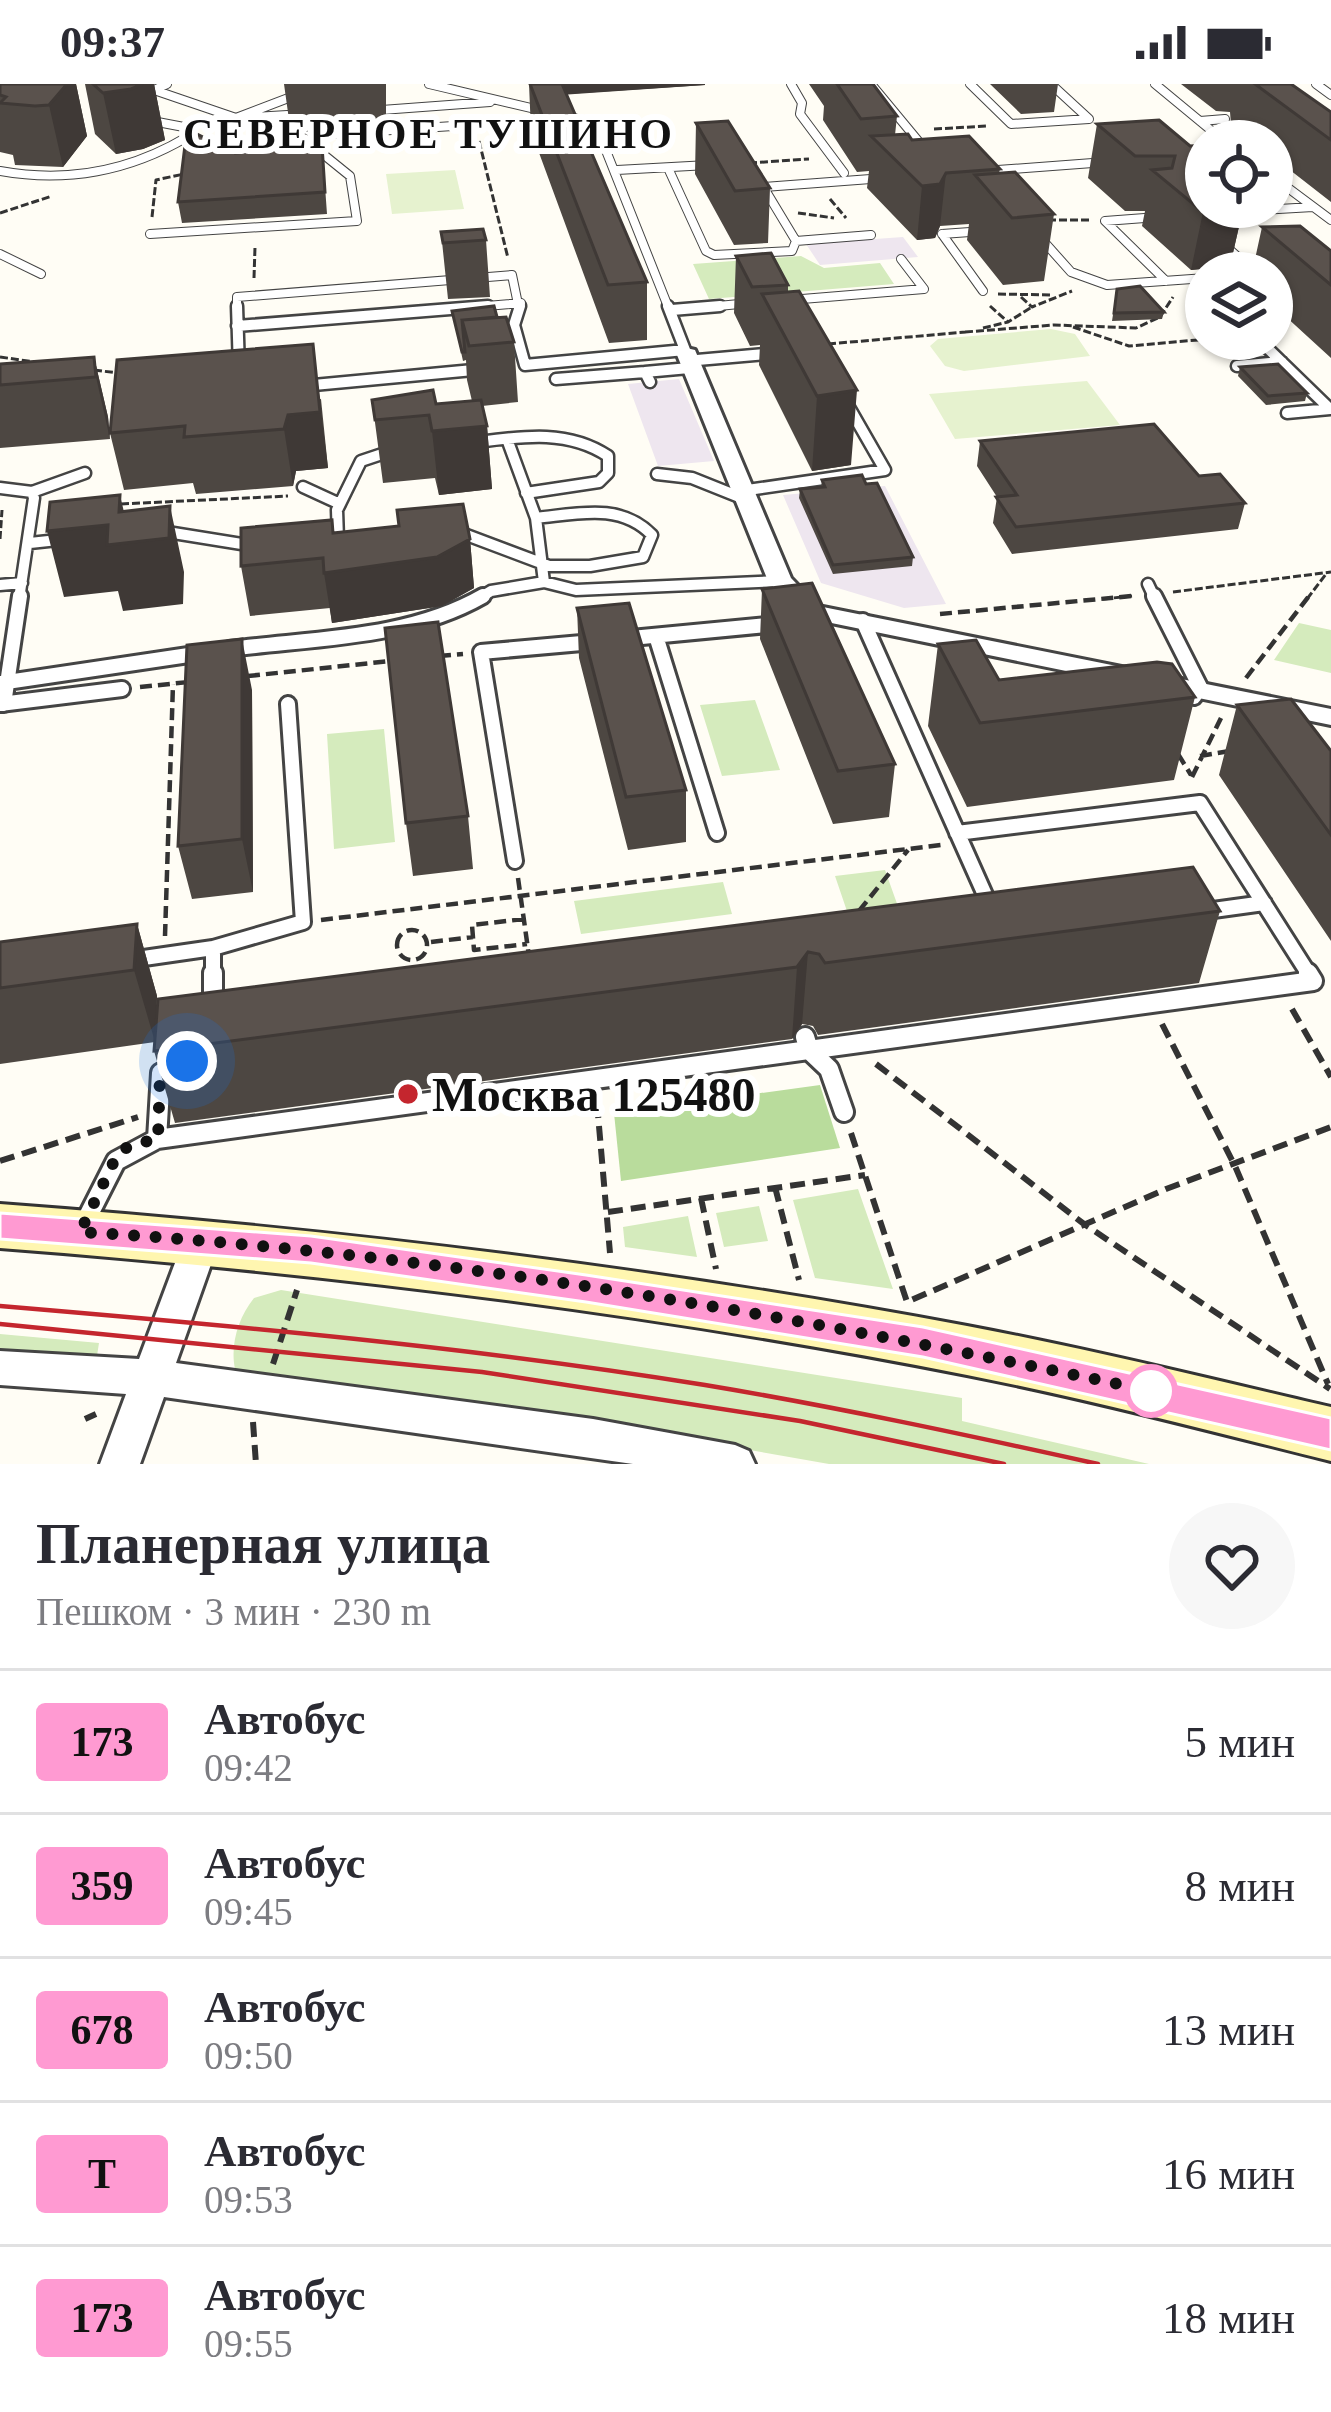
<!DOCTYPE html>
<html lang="ru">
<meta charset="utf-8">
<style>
:root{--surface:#fff;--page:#f7f7f7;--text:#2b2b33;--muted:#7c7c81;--line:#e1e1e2}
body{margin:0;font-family:"Times New Roman",serif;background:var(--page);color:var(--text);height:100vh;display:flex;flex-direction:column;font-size:45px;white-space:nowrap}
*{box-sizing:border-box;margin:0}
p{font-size:39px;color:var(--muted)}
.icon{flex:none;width:66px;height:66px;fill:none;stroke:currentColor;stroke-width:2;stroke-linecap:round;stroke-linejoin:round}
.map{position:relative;height:1380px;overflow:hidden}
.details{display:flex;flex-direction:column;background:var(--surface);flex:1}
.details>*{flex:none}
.badge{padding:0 24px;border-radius:9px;font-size:42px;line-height:78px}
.controls{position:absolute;left:1185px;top:36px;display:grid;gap:24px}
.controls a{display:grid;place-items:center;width:108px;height:108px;border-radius:50%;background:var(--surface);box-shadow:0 3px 9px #0004;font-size:60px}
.you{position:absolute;width:60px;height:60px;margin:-30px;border:9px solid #fff;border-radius:50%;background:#1a73e8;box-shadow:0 0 0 18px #1a73e833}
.map>.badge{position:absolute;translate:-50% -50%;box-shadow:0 0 0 6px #fff}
.round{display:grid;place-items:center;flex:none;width:126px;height:126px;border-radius:63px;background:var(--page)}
.summary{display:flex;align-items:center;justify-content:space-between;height:204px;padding:0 36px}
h1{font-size:57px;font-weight:700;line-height:90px}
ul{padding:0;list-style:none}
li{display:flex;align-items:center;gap:36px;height:144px;padding:0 36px;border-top:3px solid var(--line)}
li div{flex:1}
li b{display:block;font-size:45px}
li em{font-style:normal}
li .badge{min-width:132px;font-weight:700;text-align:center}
.status{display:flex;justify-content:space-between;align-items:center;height:84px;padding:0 60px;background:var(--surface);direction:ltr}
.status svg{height:33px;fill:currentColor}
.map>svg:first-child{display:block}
</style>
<div class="status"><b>09:37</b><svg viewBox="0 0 49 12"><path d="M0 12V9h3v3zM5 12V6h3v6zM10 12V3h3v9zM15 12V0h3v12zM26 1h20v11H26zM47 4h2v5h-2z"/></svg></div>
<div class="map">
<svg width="1331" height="1380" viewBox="0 0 1331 1380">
<rect width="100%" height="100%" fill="#fffdf5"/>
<path fill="#eee6ef" d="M 903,153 L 918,173 L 820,181 L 806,160 Z
M 679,295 L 714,377 L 658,382 L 628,300 Z
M 885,402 L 946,520 L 904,524 L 821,499 L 783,411 Z"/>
<path fill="#d5ebbd" d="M 801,172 L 824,184 L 880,179 L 894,200 L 709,215 L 693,180 Z
M 1299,539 L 1331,546 L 1331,589 L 1274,576 Z
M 755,616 L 780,686 L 722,692 L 700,621 Z
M 384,645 L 395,758 L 334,765 L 327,650 Z
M 885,786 L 900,828 L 849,833 L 835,792 Z
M 723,798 L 732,830 L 581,850 L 574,817 Z
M 858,1105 L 893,1205 L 815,1194 L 793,1116 Z
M 759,1122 L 768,1157 L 724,1163 L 716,1129 Z
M 688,1132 L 697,1173 L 625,1163 L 623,1143 Z
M 281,1206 L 962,1314 L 962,1337 L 1149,1380 L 829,1380 L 579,1336 L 252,1296 L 235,1285 C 230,1261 238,1234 254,1214 Z
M 0,1250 L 99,1259 L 96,1278 L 0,1269 Z"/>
<path fill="#b9dc9c" d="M 820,1001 L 840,1064 L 621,1097 L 614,1029 Z"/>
<path fill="#e6f2cf" d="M 455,86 L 464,125 L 392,130 L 386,90 Z
M 1051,245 L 1075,250 L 1090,272 L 964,287 L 945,282 L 930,262 L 938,255 Z
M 1087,297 L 1120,341 L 955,355 L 929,310 Z"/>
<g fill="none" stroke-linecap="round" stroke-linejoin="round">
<defs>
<path id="lane-far3" d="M 167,0 L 154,6 L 236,34 L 304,30
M 325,0 L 236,34 L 286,53 L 546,36
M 429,0 L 595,39 L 669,225
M 791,0 L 802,19 L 800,30 L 844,89
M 871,0 L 929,70
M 970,0 L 1011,40 L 1089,35 L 1051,0
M 1155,0 L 1224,57
M 1316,0 L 1331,11
M 368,27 L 490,18
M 1200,37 L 1225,35
M 668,84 L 706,167 L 714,171 L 792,167 L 796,157 L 761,99
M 617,86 L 708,81
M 0,87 C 66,99 130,87 187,53 L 189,44 L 147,36
M 984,87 L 1106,78
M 1272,92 L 1331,136
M 764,103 L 884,94
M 1229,128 L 1313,123
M 1158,133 L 1105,137 L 1166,197
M 150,150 L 357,137 L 350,92 L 308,58
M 942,150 L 984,147
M 942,150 L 983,207
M 1038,151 L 1071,188 L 1107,201 L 1206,194
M 796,157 L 871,151
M 1221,158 L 1256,189
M 0,170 L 41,190
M 790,216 L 924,205 L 901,175
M 237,225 L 237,213 L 512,191 L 519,225
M 451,225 L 521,219
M 686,225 L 750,219"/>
<path id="lane-far2" d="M 237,222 L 239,285
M 520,222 L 514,241 L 525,281 L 685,266 L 668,222
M 672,226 L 720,222
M 237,242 L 488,222
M 1258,255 L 1330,325 L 1287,329
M 686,277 L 777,269
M 1237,282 L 1282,278
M 556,295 L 645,288
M 650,298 L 645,288 L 689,284
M 303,302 L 484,285
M 507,355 L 536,434 L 544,498 L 576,506 L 780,497
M 470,359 C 518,353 566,344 608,372 L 608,389 L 599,398 L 526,409
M 657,390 L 692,394 L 742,414
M 303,403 L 340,420
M 0,404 L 32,408 L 34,414 L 19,515
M 741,407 L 885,386 L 846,318
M 32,408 L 85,389
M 161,447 L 254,462
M 456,447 L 549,482 L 590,482 L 643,473 L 652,451 C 620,418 577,430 536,434
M 338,455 L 337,426 L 361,377 L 394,366
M 30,459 L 67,455
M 1148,500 L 1155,515
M 0,501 L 22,499
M 478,515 L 491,507 L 544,498"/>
<path id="lane-far1" d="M 1154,512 L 1200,603 L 1194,613
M 863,537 L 990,822
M 656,552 L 717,749
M 621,555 L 778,540
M 230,565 C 314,554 408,555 483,512
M 0,599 L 202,569
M 0,620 L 122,605
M 4,620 L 20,512
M 957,749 L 1200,719 L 1310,892
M 515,777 L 481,568 L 593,558
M 1206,827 L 1264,819
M 213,864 L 213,892
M 130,876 L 213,864 L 303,838 L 288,620"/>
<path id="lane" d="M 213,889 L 213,925
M 805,953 L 809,966 L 829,985 L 844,1028
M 157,1055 L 161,989
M 82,1144 L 116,1077 L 157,1055 L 1313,897 L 1308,889"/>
<path id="street" d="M 678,262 L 695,266 L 791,494 L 818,522 L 1331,625 L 1331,641 L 802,533 L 768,497 L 675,266 Z
M 202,1140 L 215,1144 L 220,1155 L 176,1279 L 593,1335 L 735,1361 L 749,1367 L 755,1380 L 633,1380 L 164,1313 L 140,1380 L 100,1380 L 126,1310 L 0,1301 L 0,1267 L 139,1275 L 184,1155 L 189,1144 Z"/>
<path id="secondary" d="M 0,1120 C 324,1144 647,1182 967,1242 C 1089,1265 1210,1295 1331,1323 L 1331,1377 C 1210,1347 1089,1315 967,1291 C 648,1228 324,1189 0,1164 Z"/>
</defs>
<use href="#lane-far3" stroke="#444" stroke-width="10"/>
<use href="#lane-far2" stroke="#444" stroke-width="15"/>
<use href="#lane-far1" stroke="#444" stroke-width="20"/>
<use href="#lane" stroke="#444" stroke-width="24"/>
<use href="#street" stroke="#444" stroke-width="6"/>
<use href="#secondary" stroke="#333" stroke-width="6"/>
<path stroke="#333" stroke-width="3" stroke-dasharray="8 3" stroke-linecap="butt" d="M 934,45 L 988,42
M 479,57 L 508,174
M 224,65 L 255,63
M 749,79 L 809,75
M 830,115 L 846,134
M 0,129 L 52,112
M 798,129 L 834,134
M 152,133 L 156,96 L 184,90
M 1048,136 L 1090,136
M 254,194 L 255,163
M 998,210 L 1053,211
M 1021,213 L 1032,223 L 1072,207
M 990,222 L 1008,238
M 1073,243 L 1129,262 L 1209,255
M 983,244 L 1008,238 L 1032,223
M 965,248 L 1054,241 L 1136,244 L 1160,233 L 1173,213
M 828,260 L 966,248
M 0,273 L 35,278
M 94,286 L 118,289
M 121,420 L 288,412
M 0,455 L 2,426
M 1173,508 L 1331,488
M 1103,515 L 1132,512
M 1307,515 L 1326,490"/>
<path stroke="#333" stroke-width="4.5" stroke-dasharray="12 6" stroke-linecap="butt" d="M 940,530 L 1132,512
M 439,572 L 463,570
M 248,592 L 391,577
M 1246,594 L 1309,512
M 140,603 L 189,598
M 1178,670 L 1191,691
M 1200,672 L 1230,667
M 1192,693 L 1221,634
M 518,794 L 529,872
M 859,827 L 908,766
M 524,835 L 472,841 L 474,866 L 527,860
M 321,836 L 941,761
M397 861a15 15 0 1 1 30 0a15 15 0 1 1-30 0Z
M 165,852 L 173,600
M 431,858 L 473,853"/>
<path stroke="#333" stroke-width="6" stroke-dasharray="15 8" stroke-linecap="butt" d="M 1292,925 L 1331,993
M 1162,940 L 1235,1082 L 1328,1300
M 876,980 L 1084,1140 L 1330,1305
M 597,1019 L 610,1169
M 851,1049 L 907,1218 L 1166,1105 L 1331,1043
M 0,1077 L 138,1033
M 775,1103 L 799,1196
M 701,1114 L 716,1185
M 608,1128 L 865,1091
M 273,1280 L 297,1206
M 85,1335 L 96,1330
M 253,1338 L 256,1380"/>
<use href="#lane-far3" stroke="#fff" stroke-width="8"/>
<use href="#lane-far2" stroke="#fff" stroke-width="10"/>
<use href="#lane-far1" stroke="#fff" stroke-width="14"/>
<use href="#lane" stroke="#fff" stroke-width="18"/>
<use href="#street" fill="#fff" fill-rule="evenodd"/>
<use href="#secondary" fill="#fff6b0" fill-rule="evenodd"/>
<path stroke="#c4262e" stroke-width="4.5" d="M 0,1222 C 236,1242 472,1263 705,1301 C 837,1323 967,1351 1098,1380
M 0,1240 L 482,1288 L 800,1337 L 1004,1380"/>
</g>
<path fill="#4d4742" d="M 0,0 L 76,0 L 87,52 L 63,83 L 15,81 L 13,71 L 0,68 Z
M 85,0 L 154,0 L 165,56 L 143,65 L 116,70 L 95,50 Z
M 284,0 L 386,0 L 386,38 L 293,44 L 322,61 L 327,130 L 182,139 L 178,118 L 235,69 L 290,65 L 290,43 Z
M 529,0 L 705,1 L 566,10 L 647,198 L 647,256 L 609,259 L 531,47 Z
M 809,0 L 873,0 L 897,32 L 895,51 L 1000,85 L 999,89 L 1054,130 L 1044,197 L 1003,201 L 967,156 L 969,140 L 940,142 L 935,154 L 917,156 L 867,104 L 869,87 L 857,88 L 823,36 L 824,22 Z
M 990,0 L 1058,0 L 1054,28 L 1021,30 Z
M 1181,0 L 1291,0 L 1331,28 L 1331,118 L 1272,72 L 1272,57 L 1253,57 L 1231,40 L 1230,28 L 1216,27 Z
M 1159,36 L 1206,123 L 1243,125 L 1230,182 L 1191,186 L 1142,142 L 1145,127 L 1125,127 L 1088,94 L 1097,40 Z
M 696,39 L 770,104 L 768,159 L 734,161 L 695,90 Z
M 1262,143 L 1331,167 L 1331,274 L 1272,220 L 1272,189 L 1252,189 Z
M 441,148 L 486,156 L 490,213 L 448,215 Z
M 736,172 L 788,201 L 788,208 L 851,381 L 812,387 L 759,281 L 760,261 L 750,262 L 734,229 Z
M 1117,205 L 1164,228 L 1162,235 L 1112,237 Z
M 452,227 L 497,233 L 514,258 L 518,318 L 482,322 L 487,342 L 492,405 L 439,411 L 435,394 L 383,399 L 372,316 L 436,320 L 472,317 L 467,296 L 466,276 L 463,277 Z
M 94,273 L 108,333 L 110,355 L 0,364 L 0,280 Z
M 1240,283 L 1307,309 L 1305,317 L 1266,321 L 1238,292 Z
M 321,315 L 328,384 L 296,387 L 293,402 L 196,410 L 193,399 L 124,406 L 110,349 Z
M 980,357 L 1199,392 L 1245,419 L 1238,445 L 1012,470 L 993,439 L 997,413 L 977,382 Z
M 822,396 L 913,473 L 912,482 L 833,490 L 799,414 L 800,405 L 821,404 Z
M 334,449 L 470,455 L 474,504 L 442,522 L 332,539 L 330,524 L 250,532 L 241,482 Z
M 762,505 L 895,680 L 889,733 L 833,740 L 760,555 Z
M 577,524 L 686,706 L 686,758 L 628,766 L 579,574 Z
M 938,560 L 999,596 L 1195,613 L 1174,696 L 967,723 L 928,642 Z
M 252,606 L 253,808 L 192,815 L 178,762 Z
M 1237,621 L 1331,667 L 1331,857 L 1219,691 Z
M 468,732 L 473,785 L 413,792 L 406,739 Z
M 1220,827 L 1199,899 L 818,951 L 813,942 L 802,940 L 792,955 L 175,1039 L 154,967 L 155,958 L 0,980 L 0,858 L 137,840 L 157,912 L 155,948 L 158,915 Z"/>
<path fill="#3f3936" d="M 67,0 L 76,0 L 87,52 L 63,83 L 49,21 Z
M 143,0 L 154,0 L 165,56 L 143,65 L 116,70 L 103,9 Z
M 546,0 L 705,0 L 705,1 L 546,12 Z
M 1197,68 L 1206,68 L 1206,122 L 1192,77 Z
M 946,89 L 940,142 L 935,154 L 917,156 L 922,102 Z
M 1243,125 L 1230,182 L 1191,186 L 1203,128 Z
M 313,260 L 328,384 L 296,387 L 293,402 L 284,345 L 288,331 Z
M 94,273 L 108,333 L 110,355 L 96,293 Z
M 857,306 L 851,381 L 812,387 L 817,312 Z
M 487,342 L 492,405 L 439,411 L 432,347 Z
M 120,411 L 131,458 L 170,422 L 184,488 L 183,520 L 123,527 L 118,507 L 64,513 L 47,447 L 108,441 L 119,428 Z
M 470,455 L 474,504 L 442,522 L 332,539 L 324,489 Z
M 242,555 L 252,606 L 253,808 L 242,755 Z
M 137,840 L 157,912 L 155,958 L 134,886 Z
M 808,868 L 802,940 L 792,955 L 797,883 Z"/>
<path fill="#5a524d" stroke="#3f3936" stroke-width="3" d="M 0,0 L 67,0 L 49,21 L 35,22 L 0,19 L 6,13 L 0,11 Z
M 93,0 L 143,0 L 131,5 L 103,9 Z
M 530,0 L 562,0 L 647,198 L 608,201 Z
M 837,0 L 873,0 L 897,32 L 861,35 Z
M 1255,0 L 1291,0 L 1331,28 L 1331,56 Z
M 1159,36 L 1190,62 L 1206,61 L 1206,68 L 1197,68 L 1192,77 L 1206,90 L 1201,92 L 1206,96 L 1206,123 L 1240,123 L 1243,125 L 1203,128 L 1152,86 L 1172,84 L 1175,72 L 1135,72 L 1097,40 Z
M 728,37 L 770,104 L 735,107 L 696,39 Z
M 289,42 L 322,61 L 325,108 L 178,118 L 187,45 L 235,69 L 290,65 Z
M 908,50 L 912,56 L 969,52 L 1000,85 L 946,89 L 940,100 L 922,102 L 871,52 Z
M 1015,88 L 1054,130 L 1012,134 L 975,91 Z
M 1300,142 L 1331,167 L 1331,201 L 1262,143 Z
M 483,145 L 486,156 L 443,159 L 441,148 Z
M 771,169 L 788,201 L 752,203 L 736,172 Z
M 1140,202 L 1164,228 L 1114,229 L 1117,205 Z
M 799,207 L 857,306 L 817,312 L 762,210 Z
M 494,222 L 497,233 L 462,236 L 465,268 L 462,268 L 452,227 Z
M 506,233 L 514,258 L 469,262 L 462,236 Z
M 313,260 L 320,328 L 288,331 L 284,345 L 184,353 L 185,342 L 110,349 L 117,276 Z
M 94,273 L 96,293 L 0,301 L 0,280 Z
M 1278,280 L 1307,309 L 1268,312 L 1240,283 Z
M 433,306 L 436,320 L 481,316 L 487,342 L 432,347 L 429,331 L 375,336 L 372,316 Z
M 1154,340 L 1199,392 L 1220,390 L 1245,419 L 1016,443 L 996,413 L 1017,411 L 980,357 Z
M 862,391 L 866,400 L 877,399 L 913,473 L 833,481 L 800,405 L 825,403 L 822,396 Z
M 120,411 L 119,428 L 170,422 L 169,454 L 107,461 L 108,441 L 47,447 L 50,418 Z
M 463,420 L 470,455 L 437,473 L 324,489 L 323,474 L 241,482 L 241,444 L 332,436 L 333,449 L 399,442 L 397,426 Z
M 812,499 L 895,680 L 838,687 L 762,505 Z
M 629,519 L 686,706 L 626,713 L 577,524 Z
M 438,538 L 468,732 L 406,739 L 385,544 Z
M 242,555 L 242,755 L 178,762 L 187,561 Z
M 976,556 L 999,596 L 1157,578 L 1172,580 L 1195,613 L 980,639 L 938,560 Z
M 1291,615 L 1331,667 L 1331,751 L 1237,621 Z
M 1193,783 L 1220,827 L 825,879 L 819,870 L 808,868 L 797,883 L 154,967 L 158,915 Z
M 137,840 L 134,886 L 0,904 L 0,858 Z"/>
<path fill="#ff9ad2" stroke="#fff" stroke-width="3" d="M 0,1129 L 311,1152 L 586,1191 L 923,1243 L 1331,1334 L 1331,1366 L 923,1273 L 586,1218 L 311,1179 L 0,1155 Z"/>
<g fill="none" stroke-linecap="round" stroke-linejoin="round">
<path stroke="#111" stroke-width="12" stroke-dasharray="0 21.6" d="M 187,977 L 160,988 L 158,1055 L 130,1061 L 117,1071 L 80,1148 C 440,1169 799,1232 1151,1307"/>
</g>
<circle fill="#c4262e" stroke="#fff" stroke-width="4.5" cx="408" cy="1010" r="12"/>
<circle fill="#fff" stroke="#ff9ad2" stroke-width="6" cx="1151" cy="1307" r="24"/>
<g text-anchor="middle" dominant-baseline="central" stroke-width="12" stroke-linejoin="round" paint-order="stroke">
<g font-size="42" font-weight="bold" letter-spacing="3" fill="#111" stroke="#fff">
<text x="429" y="50">СЕВЕРНОЕ ТУШИНО</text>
</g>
<g font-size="48" font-weight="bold" fill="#111" stroke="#fff" text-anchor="start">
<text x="432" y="1010">Москва 125480</text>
</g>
</g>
</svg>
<div class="controls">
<a><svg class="icon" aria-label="locate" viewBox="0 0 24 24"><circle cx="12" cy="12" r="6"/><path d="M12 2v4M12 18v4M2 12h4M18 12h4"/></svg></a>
<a><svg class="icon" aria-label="layers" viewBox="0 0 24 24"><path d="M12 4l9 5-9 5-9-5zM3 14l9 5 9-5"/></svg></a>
</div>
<div class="you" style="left:187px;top:977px"></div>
</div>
<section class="details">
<div class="summary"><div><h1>Планерная улица</h1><p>Пешком · 3 мин · 230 m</p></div><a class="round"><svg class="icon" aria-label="heart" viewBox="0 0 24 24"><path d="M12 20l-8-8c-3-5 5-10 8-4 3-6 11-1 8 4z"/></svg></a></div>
<ul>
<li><span class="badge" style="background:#ff9ad2;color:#111">173</span><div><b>Автобус</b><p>09:42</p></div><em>5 мин</em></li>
<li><span class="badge" style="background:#ff9ad2;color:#111">359</span><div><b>Автобус</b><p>09:45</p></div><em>8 мин</em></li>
<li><span class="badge" style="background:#ff9ad2;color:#111">678</span><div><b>Автобус</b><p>09:50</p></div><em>13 мин</em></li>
<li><span class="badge" style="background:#ff9ad2;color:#111">Т</span><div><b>Автобус</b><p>09:53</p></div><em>16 мин</em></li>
<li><span class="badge" style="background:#ff9ad2;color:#111">173</span><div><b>Автобус</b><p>09:55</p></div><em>18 мин</em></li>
</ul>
</section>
